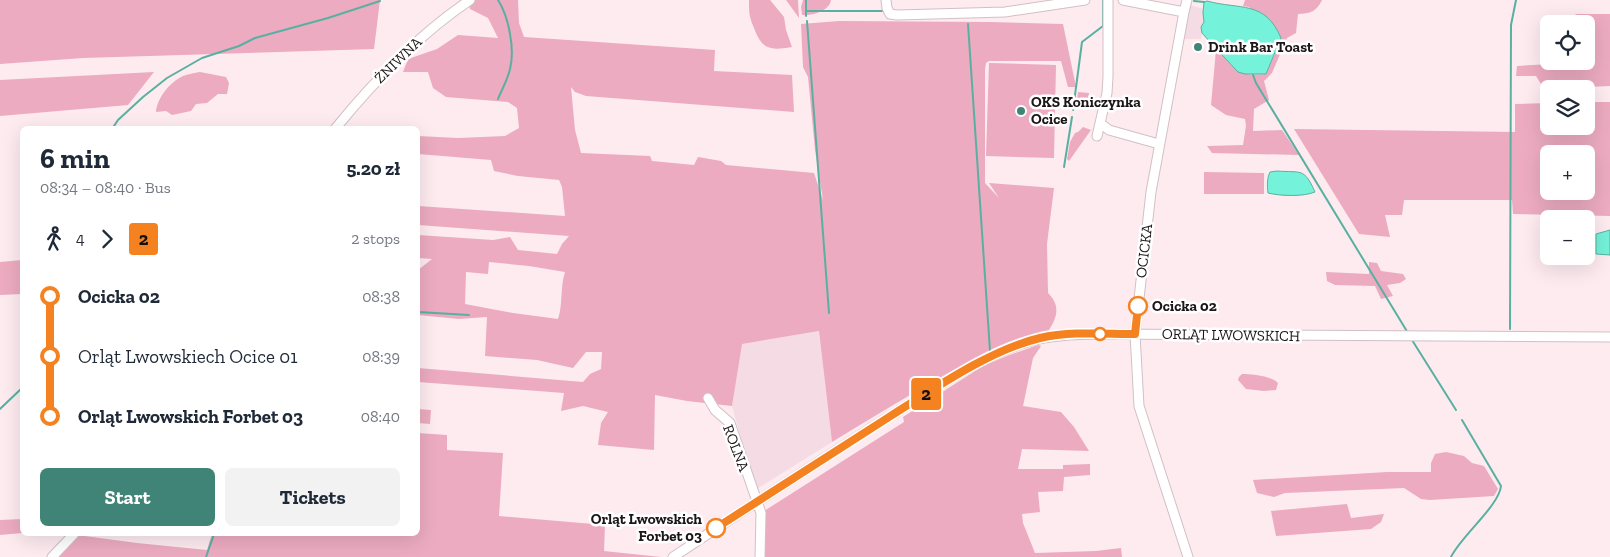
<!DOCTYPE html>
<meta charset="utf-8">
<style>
:root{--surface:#fff;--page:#f2f2f3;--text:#1f2937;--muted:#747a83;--accent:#408477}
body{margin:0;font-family:"Zilla Slab",serif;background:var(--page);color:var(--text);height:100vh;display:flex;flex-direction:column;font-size:19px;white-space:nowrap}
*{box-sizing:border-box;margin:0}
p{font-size:16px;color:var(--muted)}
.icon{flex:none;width:28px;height:28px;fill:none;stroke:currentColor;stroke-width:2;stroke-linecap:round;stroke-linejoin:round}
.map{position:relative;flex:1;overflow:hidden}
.details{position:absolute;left:20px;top:126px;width:400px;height:410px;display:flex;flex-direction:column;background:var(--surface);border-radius:8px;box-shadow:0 5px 20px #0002}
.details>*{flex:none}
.badge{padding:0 10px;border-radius:4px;font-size:18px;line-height:32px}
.controls{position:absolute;left:1540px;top:15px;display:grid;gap:10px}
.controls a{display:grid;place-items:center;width:55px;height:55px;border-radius:8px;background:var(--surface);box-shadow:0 5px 20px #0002;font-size:25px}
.map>.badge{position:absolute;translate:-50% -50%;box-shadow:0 0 0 2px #fff}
.legs{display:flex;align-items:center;gap:8px;height:55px;padding:0 20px;font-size:16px}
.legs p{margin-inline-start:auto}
.summary{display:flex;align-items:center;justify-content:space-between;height:85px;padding:0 20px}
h1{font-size:28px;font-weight:800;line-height:38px}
.action{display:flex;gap:10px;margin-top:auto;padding:10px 20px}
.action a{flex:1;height:58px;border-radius:8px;background:var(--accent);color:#fff;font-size:20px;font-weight:800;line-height:58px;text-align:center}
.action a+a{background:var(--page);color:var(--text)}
ul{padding:0 20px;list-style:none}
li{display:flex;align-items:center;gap:18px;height:60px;font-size:19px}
li i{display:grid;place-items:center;width:8px;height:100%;margin:0 6px;background:currentColor}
li i::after{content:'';width:12px;height:12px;margin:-6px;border:4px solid;border-radius:50%;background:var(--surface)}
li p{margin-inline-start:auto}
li:first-child i{background:linear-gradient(#0000 50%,currentColor 0)}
li:last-child i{background:linear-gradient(currentColor 50%,#0000 0)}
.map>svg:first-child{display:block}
</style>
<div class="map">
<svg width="1610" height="557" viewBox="0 0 1610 557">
<rect width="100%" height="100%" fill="#fdebf0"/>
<path fill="#f5dbe3" d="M 1190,5 L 1204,9 L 1203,14 L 1204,22 L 1202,27 L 1202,33 L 1201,39 L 1182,39 Z
M 819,331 L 832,442 L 755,490 L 732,406 L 741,344 Z"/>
<path fill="#ecabc0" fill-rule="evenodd" d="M 0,0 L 380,0 L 374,49 L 83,58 L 0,64 Z
M 468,0 L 518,0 L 519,23 L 524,37 L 715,50 L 714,71 L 792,75 L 794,112 L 586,96 L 575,92 L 571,87 L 575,130 L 581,153 L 650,156 L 652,161 L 694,165 L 698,157 L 721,161 L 726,165 L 814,173 L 823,200 L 815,150 L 808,77 L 803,67 L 801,24 L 839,21 L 990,22 L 1063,24 L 1076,87 L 1068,87 L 1061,61 L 989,61 L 986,63 L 985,69 L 985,183 L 999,198 L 989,183 L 1054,188 L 1047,244 L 1048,293 C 1060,305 1058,316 1049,330 C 1008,338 977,356 941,377 C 904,398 868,420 832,442 L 819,331 L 742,344 L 732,406 L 687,401 L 655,395 L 654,450 L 598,445 L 601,423 L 608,412 L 583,406 L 561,411 L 564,393 L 418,382 L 418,368 L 583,382 L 590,374 L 601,369 L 602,352 L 586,352 L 573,368 L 537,360 L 485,356 L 487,317 L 459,319 L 418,315 L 418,270 L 432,259 L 418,258 L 418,235 L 493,240 L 510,237 L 518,250 L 557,254 L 562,244 L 569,236 L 418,225 L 418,206 L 565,216 L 562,187 L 559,180 L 518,176 L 494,171 L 491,160 L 418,154 L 418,136 L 458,138 L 505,136 L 519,128 L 517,108 L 508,102 L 446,97 L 433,88 L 428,72 L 403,72 L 408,59 L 437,49 L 458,35 L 498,38 L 488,18 L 470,9 ZM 489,262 L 529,266 L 565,272 C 560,287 563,304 558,319 L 513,313 L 465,304 L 466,272 L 488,274 Z
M 749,0 L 770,0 L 784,17 L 786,30 L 792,47 C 769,51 762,49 754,28 C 749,16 749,13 749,0 Z
M 786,0 L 798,0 L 799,18 Z
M 803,0 L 831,0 C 830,11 811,16 802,15 L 801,7 Z
M 1245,0 L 1322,0 C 1317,11 1310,14 1298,14 L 1296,33 L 1287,38 L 1272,73 L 1264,81 L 1269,100 L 1254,109 L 1253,131 L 1282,130 L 1299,155 L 1212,153 L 1207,146 L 1243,145 L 1246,126 L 1245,119 L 1226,115 L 1211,105 L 1216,50 C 1237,68 1235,77 1266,74 L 1278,47 L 1249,7 L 1243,6 Z
M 1577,14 L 1610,14 L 1610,86 L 1544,89 L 1536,76 L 1516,76 L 1517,66 L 1550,64 L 1550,61 L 1586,61 L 1586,24 L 1560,24 L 1562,20 Z
M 989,63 L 1056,65 L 1054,158 L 986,156 Z
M 154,72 L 128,105 L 0,116 L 0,80 Z
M 200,72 L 226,77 L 229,83 L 227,94 L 218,94 L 207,103 L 196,104 L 191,111 L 172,115 L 166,111 L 156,112 C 157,98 170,82 183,76 C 188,74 194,73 200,72 Z
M 1078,92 L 1089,93 L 1087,109 L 1076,107 Z
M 1586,102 L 1610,102 L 1610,216 L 1513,214 L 1512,200 L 1404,200 L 1402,215 L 1385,215 L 1390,237 L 1359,234 L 1294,129 L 1515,132 L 1515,104 L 1549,103 L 1549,126 L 1586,126 ZM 1549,154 L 1586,154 L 1586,191 L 1549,191 Z
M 1083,127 L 1091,130 L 1069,161 L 1067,159 L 1070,142 L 1075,133 L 1078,132 Z
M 1204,172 L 1264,173 L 1264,194 L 1204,194 Z
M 22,260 L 22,294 L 0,295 L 0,262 Z
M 1369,262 L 1377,263 L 1381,271 L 1403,274 L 1406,279 L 1400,283 L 1387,285 L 1393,296 L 1381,299 L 1375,286 L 1335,285 L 1327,281 L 1326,272 L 1369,274 Z
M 1038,345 L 1041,346 L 1033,358 L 1023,406 L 1061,412 L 1074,427 L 1089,451 L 1022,449 L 1018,469 L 1063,469 L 1063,465 L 1090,464 L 1090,475 L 1064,477 L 1063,491 L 1038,492 L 1040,512 L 1022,514 L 1023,523 L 1035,553 L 1096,551 L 1121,548 L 1122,557 L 760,557 L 761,513 L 904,422 L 903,417 L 983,366 L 1007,356 Z
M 1242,374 C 1251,374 1272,376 1278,383 L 1276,390 L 1264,391 L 1246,389 L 1238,380 L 1239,377 Z
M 418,409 L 431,410 L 430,424 L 418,423 Z
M 418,433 L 447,435 L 447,450 L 503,453 L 499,516 L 605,525 L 604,551 L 661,557 L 59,557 L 77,535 L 137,543 L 207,550 L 212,534 L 418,534 Z
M 1446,452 L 1464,456 L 1472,463 L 1484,466 L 1498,489 L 1494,496 L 1430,500 L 1421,499 L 1404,488 L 1285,493 L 1274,497 L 1257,493 L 1253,480 L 1387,472 L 1431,472 L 1431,463 L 1435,454 Z
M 1347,504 L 1351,518 L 1384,514 L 1381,522 L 1371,529 L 1276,536 L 1271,511 Z
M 22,519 L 22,533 L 0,535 L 0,520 Z"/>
<path fill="#74f2da" stroke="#5ab0a0" d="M 1207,1 C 1240,10 1265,0 1281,38 L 1266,74 L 1245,74 L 1238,72 L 1210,42 L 1202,33 L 1201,27 L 1204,22 L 1203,13 L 1204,2 Z
M 1277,171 C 1301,173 1304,167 1315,192 C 1303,197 1280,196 1268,193 C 1267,186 1267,178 1270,172 Z
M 1610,230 L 1610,255 L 1596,254 L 1596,234 Z"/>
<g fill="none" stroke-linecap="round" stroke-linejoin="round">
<path stroke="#5ab0a0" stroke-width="2" d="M 806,0 L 806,16
M 1194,1 L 1204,2
M 806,11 L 885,11
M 807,21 L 829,313
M 968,24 L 990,351
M 1253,75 L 1256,83 L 1408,333
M 498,99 C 502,89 508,79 510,69 C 515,50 509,17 498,0
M 1073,110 L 1082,42 L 1103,26 L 1103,0
M 112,129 L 118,120 L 143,97 L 167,78 L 202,58 L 239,46 L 255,38 L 328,18 L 380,1
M 1064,167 L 1072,117
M 418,312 L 469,315
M 1510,329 L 1511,25 L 1516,0
M 1412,340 L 1456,410
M 0,409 L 22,388
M 206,557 L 214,534
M 1451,557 C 1461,536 1499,506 1501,486 L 1462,420"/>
<defs>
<path id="minor" d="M 886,0 L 887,8 L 890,14 L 897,15 L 1005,12 L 1085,0
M 1123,0 L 1184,12
M 1187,0 L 1184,12 L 1151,192 L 1135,334 L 1139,406 L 1188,557
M 1100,123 L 1109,130 L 1159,144
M 335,129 C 374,81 418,35 470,0
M 1097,136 L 1107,93 L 1108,77 L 1108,0
M 708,398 L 715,410 L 730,423 L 761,513 L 760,557
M 52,557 L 74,534
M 673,557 C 744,510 815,464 887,418 C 929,392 979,357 1027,342 C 1051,335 1076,334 1102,334 L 1610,337"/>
</defs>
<use href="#minor" stroke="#d1c0c5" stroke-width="11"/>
<use href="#minor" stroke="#fff" stroke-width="9"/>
</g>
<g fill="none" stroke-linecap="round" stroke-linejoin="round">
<defs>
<path id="line-1" d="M 716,528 C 773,491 831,454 889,417 C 934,389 989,350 1040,338 C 1071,331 1104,334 1135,334 L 1138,306"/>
</defs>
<use href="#line-1" stroke="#fff" stroke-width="11"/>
<use href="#line-1" stroke="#f58220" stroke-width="8"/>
</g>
<g fill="#408477" stroke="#fff" stroke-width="2">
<circle cx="1198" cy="47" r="5"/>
<circle cx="1021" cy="111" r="5"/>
</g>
<g fill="#fff" stroke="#f58220" stroke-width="2.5">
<circle cx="1138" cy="306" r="9"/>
<circle cx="1100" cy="334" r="6"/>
<circle cx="716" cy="528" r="9"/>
</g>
<g text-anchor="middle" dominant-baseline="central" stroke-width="5" stroke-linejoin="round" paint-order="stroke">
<g font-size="15" font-weight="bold" fill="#1c1618" stroke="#fff" text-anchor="start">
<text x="1208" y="47">Drink Bar Toast</text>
<text x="1031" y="102">OKS Koniczynka<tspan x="1031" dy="17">Ocice</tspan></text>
</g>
<g font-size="15" fill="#1c1618" stroke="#fff">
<text transform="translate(398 60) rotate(-44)">ŻNIWNA</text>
<text transform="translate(1144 251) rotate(-83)">OCICKA</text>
<text transform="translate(1231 335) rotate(1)">ORLĄT LWOWSKICH</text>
<text transform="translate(736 448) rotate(69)">ROLNA</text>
</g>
<g font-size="15" font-weight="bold" fill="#1c1618" stroke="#fff" text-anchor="start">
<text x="1152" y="306">Ocicka 02</text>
<text x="702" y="519" text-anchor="end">Orląt Lwowskich<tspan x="702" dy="17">Forbet 03</tspan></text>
</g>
</g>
</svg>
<div class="controls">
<a><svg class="icon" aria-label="locate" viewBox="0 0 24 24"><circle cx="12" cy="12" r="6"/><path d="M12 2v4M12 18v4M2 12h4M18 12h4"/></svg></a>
<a><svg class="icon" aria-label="layers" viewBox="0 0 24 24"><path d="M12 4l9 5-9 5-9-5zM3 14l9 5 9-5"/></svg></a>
<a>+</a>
<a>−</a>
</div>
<b class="badge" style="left:926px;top:394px;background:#f58220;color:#111">2</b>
<section class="details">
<div class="summary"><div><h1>6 min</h1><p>08:34 – 08:40 · Bus</p></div><b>5.20 zł</b></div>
<div class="legs"><svg class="icon" aria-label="walk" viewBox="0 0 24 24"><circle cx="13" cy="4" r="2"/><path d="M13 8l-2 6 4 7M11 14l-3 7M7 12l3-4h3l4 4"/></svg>4<svg class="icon" aria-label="forward" viewBox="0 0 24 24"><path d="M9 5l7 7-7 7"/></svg><b class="badge" style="background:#f58220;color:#111">2</b><p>2 stops</p></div>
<ul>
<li><i style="color:#f58220"></i><b>Ocicka 02</b><p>08:38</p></li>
<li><i style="color:#f58220"></i><span>Orląt Lwowskiech Ocice 01</span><p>08:39</p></li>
<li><i style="color:#f58220"></i><b>Orląt Lwowskich Forbet 03</b><p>08:40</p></li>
</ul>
<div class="action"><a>Start</a><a>Tickets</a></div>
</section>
</div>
